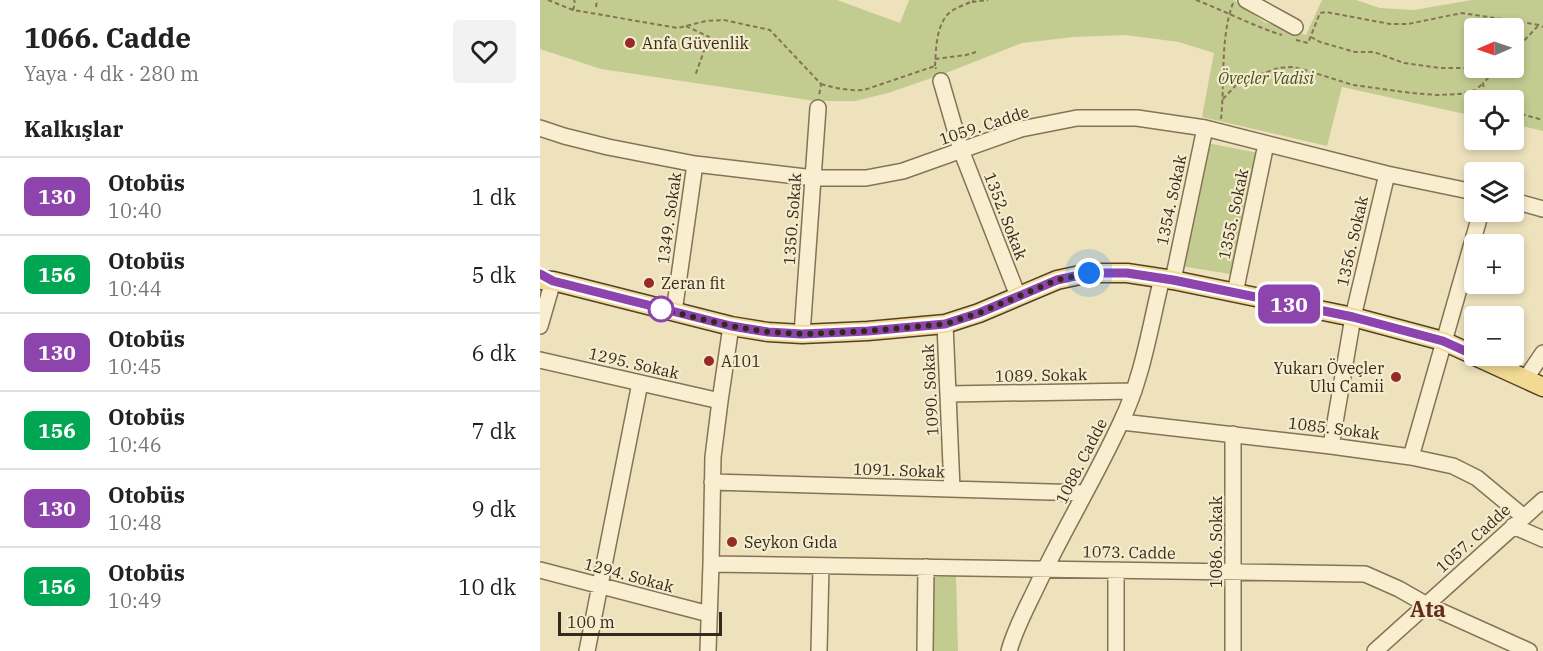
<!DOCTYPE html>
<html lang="tr">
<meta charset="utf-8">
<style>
:root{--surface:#fff;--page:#f2f2f2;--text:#222;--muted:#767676;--line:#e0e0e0}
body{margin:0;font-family:"IBM Plex Serif",serif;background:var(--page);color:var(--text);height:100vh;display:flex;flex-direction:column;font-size:22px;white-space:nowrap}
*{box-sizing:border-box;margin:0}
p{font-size:20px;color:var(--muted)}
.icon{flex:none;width:33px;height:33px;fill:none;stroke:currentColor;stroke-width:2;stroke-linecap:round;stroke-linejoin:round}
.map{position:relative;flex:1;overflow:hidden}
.sheet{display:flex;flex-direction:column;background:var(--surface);width:540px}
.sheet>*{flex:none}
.badge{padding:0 12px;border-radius:9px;font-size:21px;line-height:39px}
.needle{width:39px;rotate:268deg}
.fabs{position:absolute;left:924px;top:18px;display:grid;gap:12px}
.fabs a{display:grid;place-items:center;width:60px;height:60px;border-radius:6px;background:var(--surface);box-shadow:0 3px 9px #0003;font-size:30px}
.scale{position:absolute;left:18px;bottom:15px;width:164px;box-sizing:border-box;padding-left:6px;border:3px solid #35291b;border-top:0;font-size:16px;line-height:21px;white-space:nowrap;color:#35291b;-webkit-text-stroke:4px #f5eccd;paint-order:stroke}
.you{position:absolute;width:30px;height:30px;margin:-15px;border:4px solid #fff;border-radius:50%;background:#1a73e8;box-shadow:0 0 0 9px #1a73e833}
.map>.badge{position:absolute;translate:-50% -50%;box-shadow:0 0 0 3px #fff}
h2{padding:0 24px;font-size:22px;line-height:54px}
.round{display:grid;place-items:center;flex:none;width:63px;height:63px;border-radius:6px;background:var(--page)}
.summary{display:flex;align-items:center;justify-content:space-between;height:102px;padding:0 24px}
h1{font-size:28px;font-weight:700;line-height:45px}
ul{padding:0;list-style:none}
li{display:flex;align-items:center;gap:18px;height:78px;padding:0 24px;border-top:2px solid var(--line)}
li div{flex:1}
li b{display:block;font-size:22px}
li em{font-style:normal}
li .badge{min-width:66px;font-weight:700;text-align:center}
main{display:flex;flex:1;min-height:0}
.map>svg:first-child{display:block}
</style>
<main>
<section class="sheet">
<div class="summary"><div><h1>1066. Cadde</h1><p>Yaya · 4 dk · 280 m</p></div><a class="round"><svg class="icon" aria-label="heart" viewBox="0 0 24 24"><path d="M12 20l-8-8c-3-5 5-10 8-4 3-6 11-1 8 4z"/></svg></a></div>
<h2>Kalkışlar</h2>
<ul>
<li><span class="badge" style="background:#8e44ad;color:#fff">130</span><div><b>Otobüs</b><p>10:40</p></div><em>1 dk</em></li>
<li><span class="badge" style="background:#00a651;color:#fff">156</span><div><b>Otobüs</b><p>10:44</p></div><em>5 dk</em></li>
<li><span class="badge" style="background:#8e44ad;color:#fff">130</span><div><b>Otobüs</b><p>10:45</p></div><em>6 dk</em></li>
<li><span class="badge" style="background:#00a651;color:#fff">156</span><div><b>Otobüs</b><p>10:46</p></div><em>7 dk</em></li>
<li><span class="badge" style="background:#8e44ad;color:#fff">130</span><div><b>Otobüs</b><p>10:48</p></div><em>9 dk</em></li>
<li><span class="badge" style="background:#00a651;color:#fff">156</span><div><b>Otobüs</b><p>10:49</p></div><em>10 dk</em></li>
</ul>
</section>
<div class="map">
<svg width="1003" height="651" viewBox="0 0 1003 651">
<rect width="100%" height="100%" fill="#eee2bd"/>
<path fill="#c2cc91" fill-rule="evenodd" d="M 0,0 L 297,0 L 360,23 L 369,0 L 694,0 L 724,22 L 766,35 L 782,0 L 816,0 L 840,8 L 874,10 L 932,0 L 1003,0 L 1003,131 L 974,124 L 974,100 L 934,100 L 934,116 L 802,87 L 787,146 L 662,117 L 674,53 L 639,42 L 585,35 L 534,37 L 482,43 L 406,73 L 348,93 L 315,101 L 275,101 L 61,69 L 0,49 ZM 934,28 L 974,28 L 974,68 L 934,68 Z
M 667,143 L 724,154 L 696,275 L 641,266 Z
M 416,576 L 418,651 L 391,651 L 390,577 Z"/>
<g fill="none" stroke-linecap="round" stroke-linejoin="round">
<defs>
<path id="minor" d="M 706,0 L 755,27
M 401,81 L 421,150 L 478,296
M 0,128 L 24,136 L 68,147 L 155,164 L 274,178 L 326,178 L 363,171 L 481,129 L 537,118 L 597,118 L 665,128 L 847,174 L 934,192
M 974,201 L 1003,209
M 633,280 L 665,128
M 695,293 L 726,144
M 134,312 L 155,164
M 405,324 L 412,489
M 0,326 L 13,281
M 262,334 L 278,108
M 0,360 L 180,401
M 986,378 L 1003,353
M 408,394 L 594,391
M 582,422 L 791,446 L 871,457 L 913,466 L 937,478 L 984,517
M 693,434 L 693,651
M 791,446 L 813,317 L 847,174
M 871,457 L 941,212
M 172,482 L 545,493
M 973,526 L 1003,539
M 171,564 L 825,574 L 859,589 L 887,605 L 989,651
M 0,570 L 169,614
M 47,651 L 100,383
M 168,651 L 171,564 L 173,457 L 180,401 L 191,326
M 279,651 L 281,566
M 385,651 L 386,567
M 469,651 C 475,629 486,609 496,588 C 522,532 555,479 581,422 C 603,377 610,326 622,278
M 576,651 L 576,570
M 835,651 L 1003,500"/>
<path id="major" d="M 0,280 L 13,281 L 191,326 L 228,332 L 262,334 L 328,331 L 405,324 L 439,313 L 517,280 L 549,273 L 587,273 L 633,280 L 813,317 L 903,341 L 934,355
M 935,356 L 1003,387"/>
</defs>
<use href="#minor" stroke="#867256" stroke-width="18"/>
<use href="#major" stroke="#53402b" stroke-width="21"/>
<path stroke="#867256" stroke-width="2" stroke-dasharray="4.5 3" stroke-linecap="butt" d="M 8,0 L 33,10 L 138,28 L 166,21 L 184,20 L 230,30 L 281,84 L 279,96
M 656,0 C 685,11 713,26 742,35
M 432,2 L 448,0
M 56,7 L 57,0
M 33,10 L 35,3 L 34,0
M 146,26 L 169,37 L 155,76
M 771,37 L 780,42 L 815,52 L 834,52 L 864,63 L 900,68 L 936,68 L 954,71
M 756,40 L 768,43 L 780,13 L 786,12 L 850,24 L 868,24 L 922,13 L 981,22 L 999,25 L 1003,27
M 974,51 L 999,25
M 395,59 L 426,55 L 436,52
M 395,66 C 396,49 396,27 408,14 C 415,7 426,5 434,0
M 684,73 L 691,79 L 699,82
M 281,84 C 295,88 309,91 324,90 L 395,66 L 396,69
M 683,99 L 699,82 L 738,68 L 753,67 L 765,70 L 813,85 L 872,93 L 897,95 L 920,94 L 936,90 L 943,83
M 950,100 L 945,94 L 943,83 L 958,68
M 974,112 L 1003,120
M 681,119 C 685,81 680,38 693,3"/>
<use href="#minor" stroke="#f9efd0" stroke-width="15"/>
<use href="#major" stroke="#f3da93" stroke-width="18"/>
</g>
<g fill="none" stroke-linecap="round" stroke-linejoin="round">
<defs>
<path id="line" d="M 0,274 L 13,281 L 191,326 L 228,332 L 262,334 L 328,331 L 405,324 L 439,313 L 517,280 L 549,273 L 587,273 L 633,280 L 813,317 L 903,341 L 934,355"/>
</defs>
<use href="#line" stroke="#fff" stroke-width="14"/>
<use href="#line" stroke="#8e44ad" stroke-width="9"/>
<path stroke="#35291b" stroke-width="6" stroke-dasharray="0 10.8" d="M 121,309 L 116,308 L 191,326 L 228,332 L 262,334 L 328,331 L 405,324 L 439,313 L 517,280 L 549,273"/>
</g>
<g fill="#962b26" stroke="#f5eccd" stroke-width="2">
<circle cx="90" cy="43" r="6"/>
<circle cx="109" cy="283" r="6"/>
<circle cx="169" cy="361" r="6"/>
<circle cx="856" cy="377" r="6"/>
<circle cx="192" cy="542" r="6"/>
</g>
<circle fill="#fff" stroke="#8e44ad" stroke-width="3" cx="121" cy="309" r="12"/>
<g text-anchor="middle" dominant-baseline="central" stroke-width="4.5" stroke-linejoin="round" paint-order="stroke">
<g font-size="16" fill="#35291b" stroke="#f5eccd" text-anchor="start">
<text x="102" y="43">Anfa Güvenlik</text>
<text x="121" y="283">Zeran fit</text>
<text x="181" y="361">A101</text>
<text x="844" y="368" text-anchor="end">Yukarı Öveçler<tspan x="844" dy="18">Ulu Camii</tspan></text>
<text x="204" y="542">Seykon Gıda</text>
</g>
<g font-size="16" font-style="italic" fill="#435221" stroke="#f5eccd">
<text x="726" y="78">Öveçler Vadisi</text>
</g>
<g font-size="16" fill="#35291b" stroke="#f5eccd">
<text transform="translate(444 125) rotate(-18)">1059. Cadde</text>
<text transform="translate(631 200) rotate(-78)">1354. Sokak</text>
<text transform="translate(693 214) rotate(-78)">1355. Sokak</text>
<text transform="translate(466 216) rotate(69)">1352. Sokak</text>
<text transform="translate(129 218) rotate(-82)">1349. Sokak</text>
<text transform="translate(252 219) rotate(-86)">1350. Sokak</text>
<text transform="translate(812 241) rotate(-77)">1356. Sokak</text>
<text transform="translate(94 363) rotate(13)">1295. Sokak</text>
<text transform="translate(501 375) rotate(-1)">1089. Sokak</text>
<text transform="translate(390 390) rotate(-93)">1090. Sokak</text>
<text transform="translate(794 428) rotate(7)">1085. Sokak</text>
<text transform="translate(541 461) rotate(-63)">1088. Cadde</text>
<text transform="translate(359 470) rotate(2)">1091. Sokak</text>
<text transform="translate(933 538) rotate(-42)">1057. Cadde</text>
<text transform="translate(676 542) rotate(-90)">1086. Sokak</text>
<text transform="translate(589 552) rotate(1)">1073. Cadde</text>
<text transform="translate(89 575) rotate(15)">1294. Sokak</text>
</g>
<g font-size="22" font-weight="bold" fill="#622d1a" stroke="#f5eccd">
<text x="888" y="608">Ata</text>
</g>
</g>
</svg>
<div class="fabs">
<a><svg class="needle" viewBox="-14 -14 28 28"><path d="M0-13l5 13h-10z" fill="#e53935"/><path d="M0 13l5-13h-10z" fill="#767676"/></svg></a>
<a><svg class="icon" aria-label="locate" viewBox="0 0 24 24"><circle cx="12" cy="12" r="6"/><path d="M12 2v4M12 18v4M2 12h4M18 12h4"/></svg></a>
<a><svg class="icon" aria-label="layers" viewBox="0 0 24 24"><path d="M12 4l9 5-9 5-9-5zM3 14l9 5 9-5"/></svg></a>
<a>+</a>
<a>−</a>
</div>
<div class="scale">100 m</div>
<div class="you" style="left:549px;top:273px"></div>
<b class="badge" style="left:749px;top:304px;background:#8e44ad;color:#fff">130</b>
</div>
</main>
